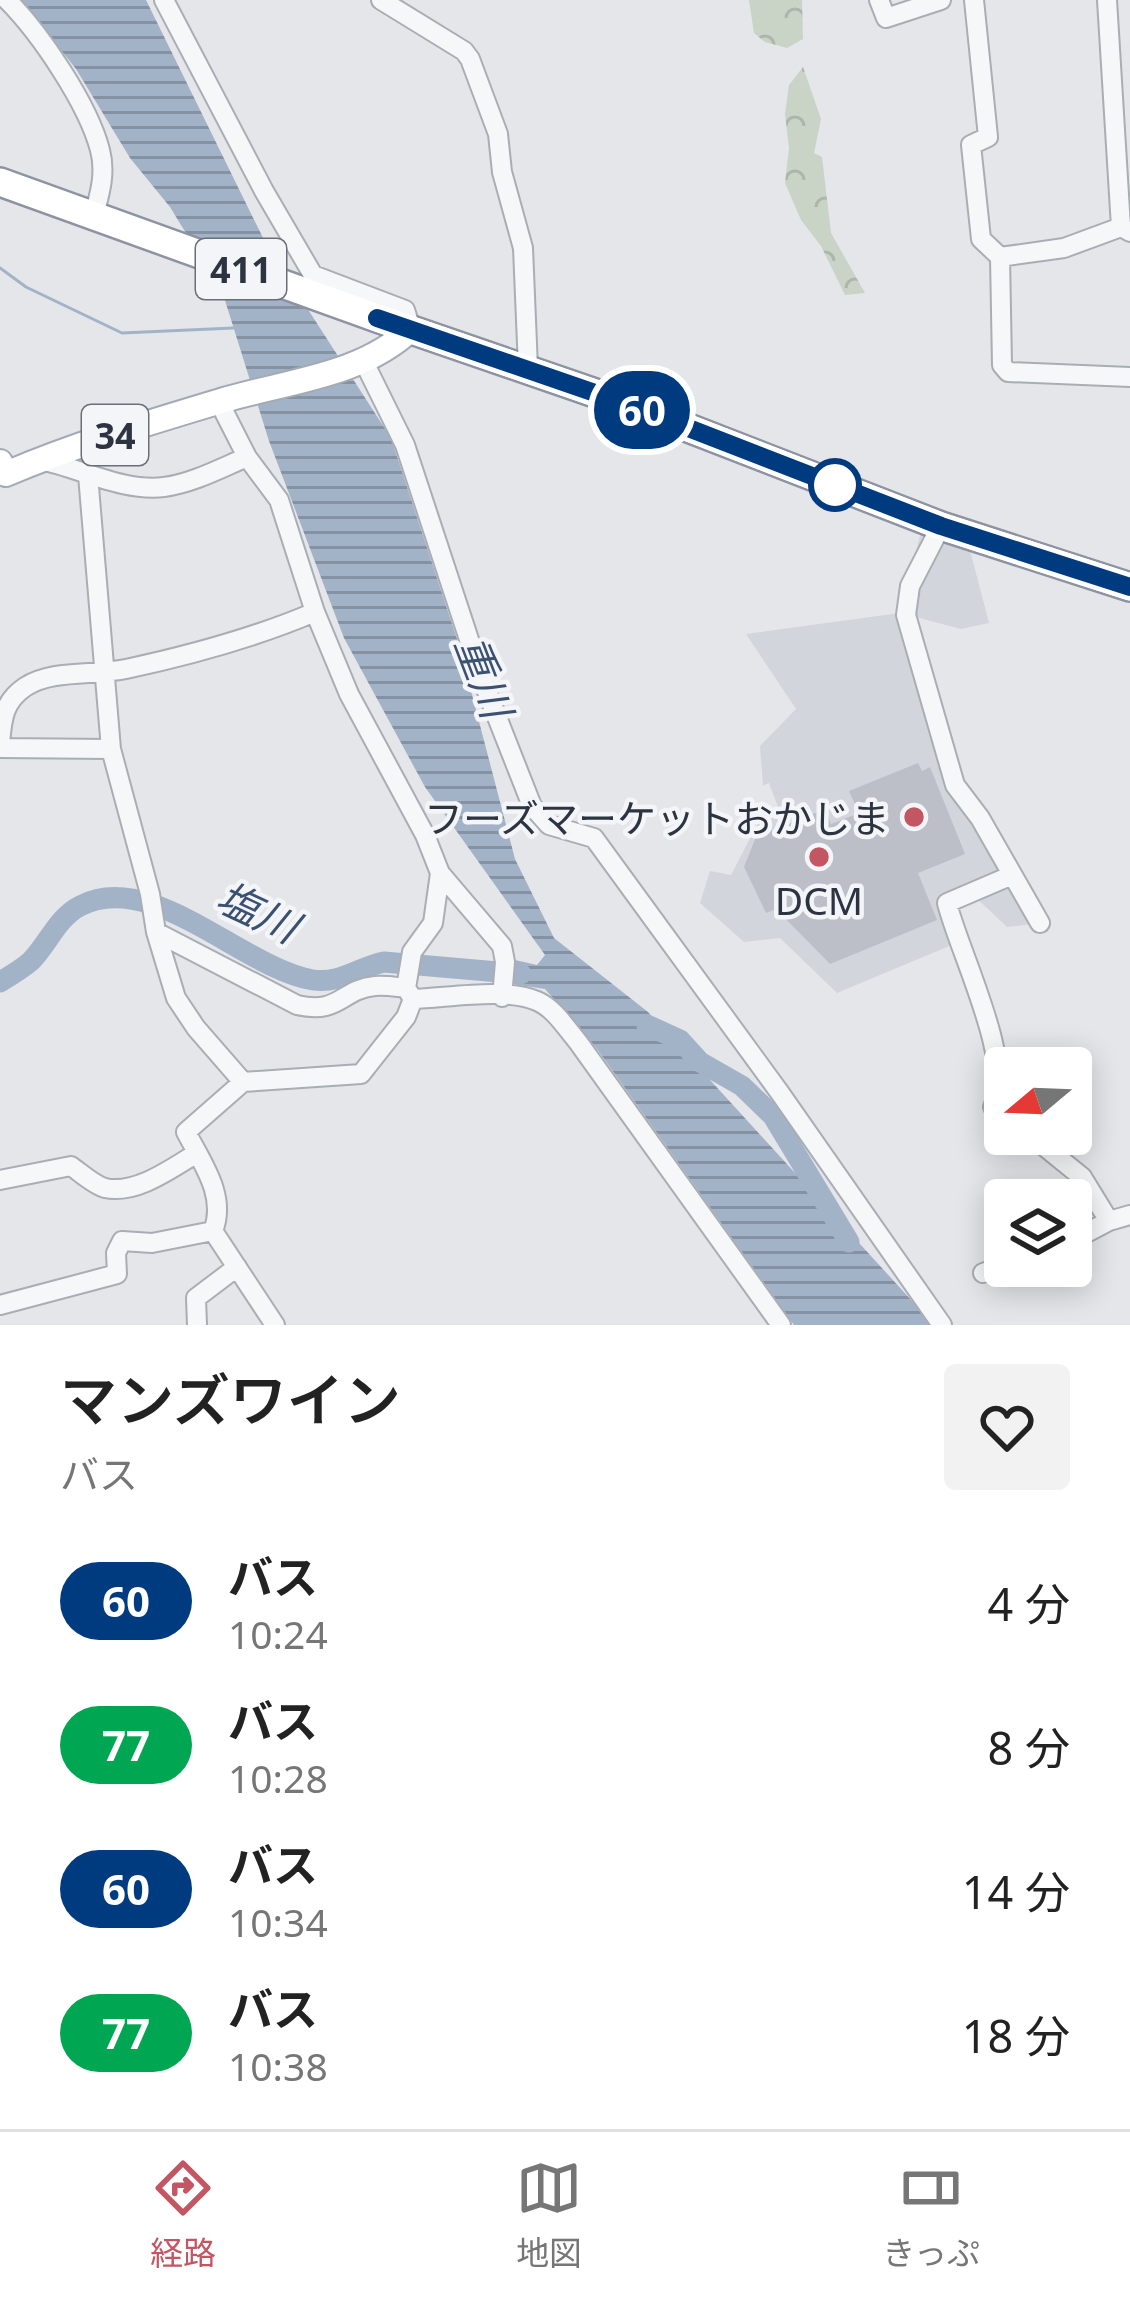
<!DOCTYPE html>
<html lang="ja">
<meta charset="utf-8">
<style>
:root{--surface:#fff;--page:#f2f2f2;--text:#222;--muted:#767676;--line:#e0e0e0;--accent:#c25662}
body{margin:0;font-family:"Noto Sans","Noto Sans JP",sans-serif;background:var(--page);color:var(--text);height:100vh;display:flex;flex-direction:column;font-size:45px;white-space:nowrap}
*{box-sizing:border-box;margin:0}
p{font-size:39px;color:var(--muted)}
.icon{flex:none;width:66px;height:66px;fill:none;stroke:currentColor;stroke-width:2;stroke-linecap:round;stroke-linejoin:round}
.map{position:relative;height:1325px;overflow:hidden}
.side{display:flex;flex-direction:column;background:var(--surface);flex:1}
.side>*{flex:none}
.badge{padding:0 24px;border-radius:39px;font-size:42px;line-height:78px}
.needle{width:78px;rotate:251deg}
.controls{position:absolute;left:984px;top:1047px;display:grid;gap:24px}
.controls a{display:grid;place-items:center;width:108px;height:108px;border-radius:12px;background:var(--surface);box-shadow:0 6px 30px #0003;font-size:60px}
.map>.badge{position:absolute;translate:-50% -50%;box-shadow:0 0 0 6px #fff}
.round{display:grid;place-items:center;flex:none;width:126px;height:126px;border-radius:12px;background:var(--page)}
.overview{display:flex;align-items:center;justify-content:space-between;height:204px;padding:0 60px}
h1{font-size:57px;font-weight:600;line-height:90px}
ul{padding:0;list-style:none}
li{display:flex;align-items:center;gap:36px;height:144px;padding:0 60px}
li div{flex:1}
li b{display:block;font-size:45px}
li em{font-style:normal}
li .badge{min-width:132px;font-weight:700;text-align:center}
.tabs{display:flex;justify-content:space-around;align-items:center;height:168px;border-top:3px solid var(--line);background:var(--surface);font-size:33px;color:var(--muted)}
.tabs a{display:grid;justify-items:center;gap:6px}
.tabs .current{color:var(--accent)}
.map>svg:first-child{display:block}
</style>
<div class="map">
<svg width="1130" height="1325" viewBox="0 0 1130 1325">
<defs>
<pattern id="forest-crowns" width="20" height="18" patternUnits="userSpaceOnUse" patternTransform="scale(3)"><rect width="20" height="18" fill="#c9d3c6"/><path d="M2 6a3 3 0 1 1 6 0M12 15a3 3 0 1 1 6 0" fill="none" stroke="#adb6ab"/></pattern>
<pattern id="water-rules" width="6" height="5" patternUnits="userSpaceOnUse" patternTransform="scale(3)"><rect width="6" height="5" fill="#a3b3c7"/><path d="M0 2.5h6" fill="none" stroke="#8592a3"/></pattern>
</defs>
<rect width="100%" height="100%" fill="#e4e6ea"/>
<path fill="#d2d5dc" d="M 924,520 L 966,535 L 989,623 L 961,629 L 908,615 L 955,785 L 1040,923 L 1007,927 L 971,893 L 947,904 L 954,944 L 837,993 L 780,938 L 744,942 L 700,903 L 710,871 L 731,875 L 757,825 L 778,807 L 769,783 L 763,786 L 760,746 L 796,709 L 746,634 L 900,613 Z"/>
<path fill="url(#forest-crowns)" d="M 749,0 L 802,0 L 803,39 L 787,48 L 765,42 L 754,33 Z
M 803,67 L 821,119 L 814,153 L 822,157 L 831,233 L 865,293 L 845,295 L 821,246 L 801,220 L 785,183 L 789,148 L 785,114 L 789,85 Z"/>
<path fill="url(#water-rules)" d="M 21,0 L 146,0 L 267,246 L 391,438 L 459,645 L 515,859 L 554,938 L 648,1012 L 934,1325 L 794,1325 L 597,1049 L 545,989 L 512,984 L 515,960 L 537,965 L 545,955 L 425,787 L 344,638 L 269,441 L 223,294 L 170,207 L 130,158 L 76,69 Z"/>
<g fill="none" stroke-linecap="round" stroke-linejoin="round">
<path stroke="#a3b3c7" stroke-width="3" d="M 0,268 L 26,287 L 122,333 L 233,328"/>
<path stroke="#a3b3c7" stroke-width="21" d="M 0,982 C 10,976 22,969 31,961 C 48,944 57,918 80,906 C 151,868 244,969 313,980 C 340,984 359,967 384,962 L 521,974
M 647,1025 L 680,1040 L 700,1062 L 742,1086 L 773,1116 L 849,1242"/>
</g>
<path fill="#bcbfc7" d="M 918,763 L 922,771 L 930,767 L 965,854 L 918,873 L 937,920 L 830,964 L 776,909 L 766,913 L 744,867 L 756,837 L 825,809 L 831,824 L 859,813 L 849,791 Z"/>
<g fill="none" stroke-linecap="round" stroke-linejoin="round">
<defs>
<path id="minor" d="M 7,0 C 40,33 88,104 100,150 C 106,173 100,193 94,215
M 164,0 L 264,191 L 313,275 L 405,310 L 411,329
M 381,0 L 464,51 L 470,59 L 498,134 L 502,172 L 523,248 L 528,368
M 879,0 L 886,18 L 941,0
M 974,0 L 988,137 L 971,145 L 981,239 L 1000,257 L 1002,365 L 1008,372 L 1130,377
M 1107,0 L 1121,227
M 1000,257 L 1064,248 L 1121,227 L 1130,232
M 364,362 L 405,445 L 482,679 L 532,806 L 549,825 L 594,838 L 780,1093 L 942,1325
M 219,402 L 247,457
M 40,460 C 80,468 123,492 164,487 C 193,483 221,468 247,457 L 279,500 L 315,612 L 349,694 L 425,835 L 440,873 L 433,923 L 412,952 L 406,988 L 413,999 L 406,1017 L 361,1074 L 243,1082 L 186,1132 C 202,1163 227,1196 213,1231
M 88,475 L 111,749 L 150,894 L 156,932 L 176,998 L 196,1028 L 243,1082
M 941,526 L 910,586 L 906,615 L 955,785 L 980,818 L 1040,923
M 0,744 C 2,720 3,702 25,687 C 52,669 94,676 126,669 C 191,655 254,638 315,612
M 0,748 L 111,749
M 440,873 L 502,946 L 505,962 L 502,997
M 156,932 L 297,1005 C 340,1015 341,989 375,986 C 385,985 396,987 406,988
M 413,999 C 448,998 504,987 537,1001 C 554,1008 566,1028 578,1042 L 781,1325
M 1005,1116 L 993,1107 C 1015,1062 959,952 947,903 L 1010,876
M 1029,1134 L 1082,1177 L 1109,1221
M 0,1180 L 71,1166 C 81,1173 94,1185 105,1188 C 136,1195 172,1168 197,1153
M 213,1231 L 275,1325
M 1071,1241 L 1109,1221 L 1130,1215
M 983,1273 L 1005,1265
M 0,1305 L 117,1274 L 116,1253 L 122,1241 L 152,1243 L 213,1231
M 197,1325 L 196,1298 L 237,1267"/>
<path id="major" d="M 0,462 L 6,474 C 76,444 151,422 224,400 C 288,381 361,376 411,329"/>
<path id="highway" d="M 0,182 L 377,318 L 624,403 L 941,526 L 1130,587"/>
</defs>
<use href="#minor" stroke="#a9adb4" stroke-width="22"/>
<use href="#major" stroke="#a4aab5" stroke-width="28"/>
<use href="#highway" stroke="#8d93a0" stroke-width="32"/>
<use href="#minor" stroke="#f6f7f9" stroke-width="18"/>
<use href="#major" stroke="#fff" stroke-width="24"/>
<use href="#highway" stroke="#fff" stroke-width="27"/>
</g>
<g fill="none" stroke-linecap="round" stroke-linejoin="round">
<defs>
<path id="line" d="M 377,318 L 624,403 L 941,526 L 1130,587"/>
</defs>
<use href="#line" stroke="#fff" stroke-width="27"/>
<use href="#line" stroke="#003b80" stroke-width="18"/>
</g>
<circle fill="#fff" stroke="#003b80" stroke-width="6" cx="835" cy="485" r="24"/>
<g fill="#c25662" stroke="#f4f5f8" stroke-width="4.5">
<circle cx="914" cy="817" r="12"/>
<circle cx="819" cy="857" r="12"/>
</g>
<g text-anchor="middle" dominant-baseline="central" stroke-width="9" stroke-linejoin="round" paint-order="stroke">
<g fill="#f4f5f8" stroke="#696e78" stroke-width="3">
<rect x="196" y="239" width="90" height="60" rx="9"/>
<rect x="82" y="405" width="66" height="60" rx="9"/>
</g>
<g font-size="36" font-weight="bold" fill="#2d3441">
<text x="241" y="269">411</text>
<text x="115" y="435">34</text>
</g>
<g font-size="39" fill="#2d3441" stroke="#f4f5f8" text-anchor="end">
<text x="890" y="817">フーズマーケットおかじま</text>
<text x="819" y="899" text-anchor="middle">DCM</text>
</g>
<g font-size="42" font-style="italic" fill="#3b5171" stroke="#f4f5f8">
<text transform="translate(485 676) rotate(69)">重川</text>
<text transform="translate(258 911) rotate(25)">塩川</text>
</g>
</g>
</svg>
<div class="controls">
<a><svg class="needle" viewBox="-14 -14 28 28"><path d="M0-13l5 13h-10z" fill="#e53935"/><path d="M0 13l5-13h-10z" fill="#767676"/></svg></a>
<a><svg class="icon" aria-label="layers" viewBox="0 0 24 24"><path d="M12 4l9 5-9 5-9-5zM3 14l9 5 9-5"/></svg></a>
</div>
<b class="badge" style="left:642px;top:410px;background:#003b80;color:#fff">60</b>
</div>
<section class="side">
<div class="overview"><div><h1>マンズワイン</h1><p>バス</p></div><a class="round"><svg class="icon" aria-label="heart" viewBox="0 0 24 24"><path d="M12 20l-8-8c-3-5 5-10 8-4 3-6 11-1 8 4z"/></svg></a></div>
<ul>
<li><span class="badge" style="background:#003b80;color:#fff">60</span><div><b>バス</b><p>10:24</p></div><em>4 分</em></li>
<li><span class="badge" style="background:#00a651;color:#fff">77</span><div><b>バス</b><p>10:28</p></div><em>8 分</em></li>
<li><span class="badge" style="background:#003b80;color:#fff">60</span><div><b>バス</b><p>10:34</p></div><em>14 分</em></li>
<li><span class="badge" style="background:#00a651;color:#fff">77</span><div><b>バス</b><p>10:38</p></div><em>18 分</em></li>
</ul>
</section>
<nav class="tabs">
<a class="current"><svg class="icon" aria-label="directions" viewBox="0 0 24 24"><path d="M12 3l9 9-9 9-9-9zM9 14v-3h6M13 9l2 2-2 2"/></svg>経路</a>
<a><svg class="icon" aria-label="map" viewBox="0 0 24 24"><path d="M3 6l6-2 6 2 6-2v14l-6 2-6-2-6 2zM9 4v14M15 6v14"/></svg>地図</a>
<a><svg class="icon" aria-label="tickets" viewBox="0 0 24 24"><path d="M3 7h18v10H3zM15 7v10"/></svg>きっぷ</a>
</nav>
